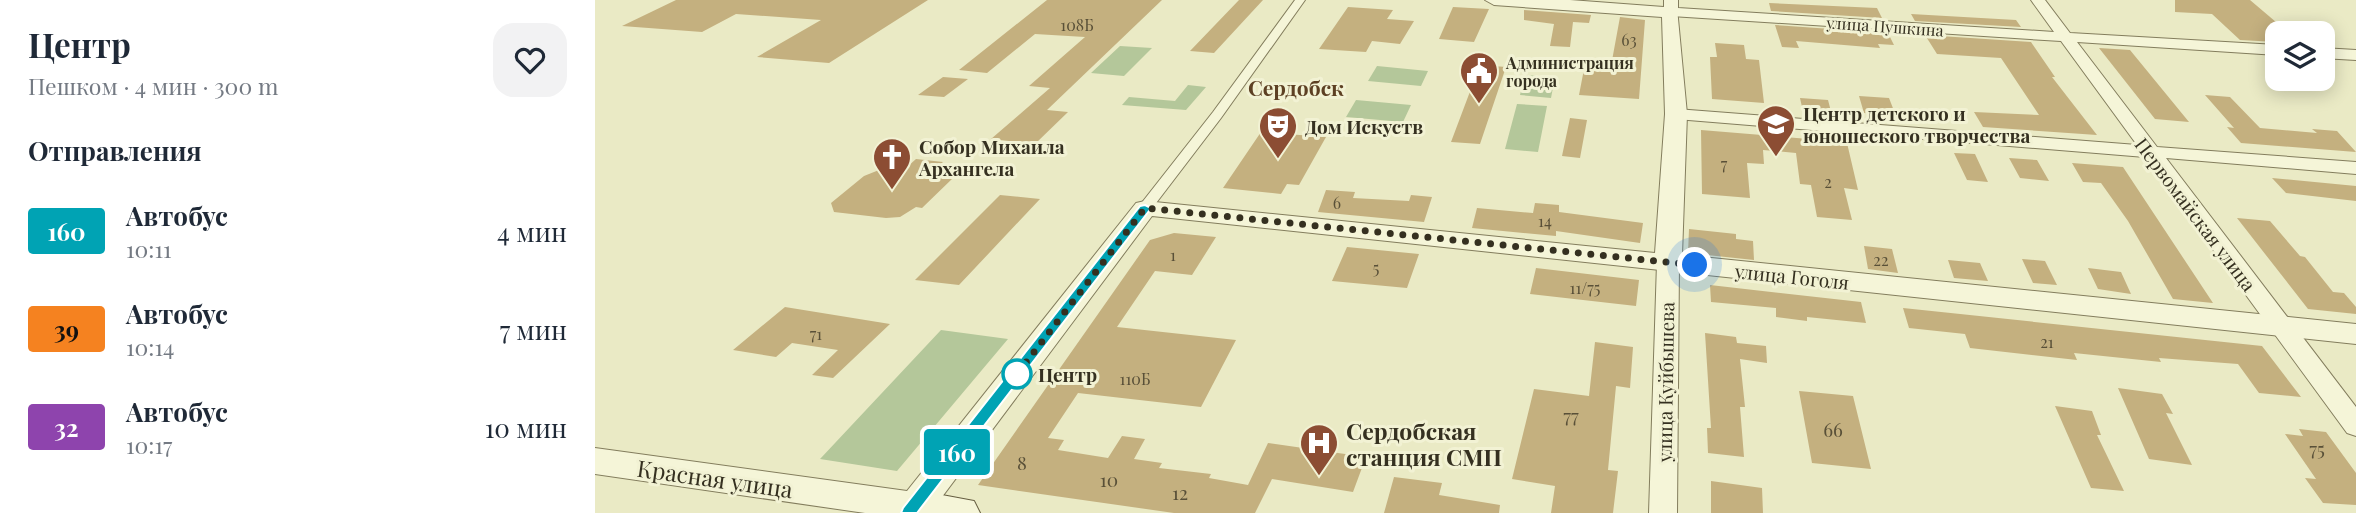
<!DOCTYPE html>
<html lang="ru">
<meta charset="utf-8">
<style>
:root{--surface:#fff;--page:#f2f2f3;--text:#1f2937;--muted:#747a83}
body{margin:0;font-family:"Playfair Display",serif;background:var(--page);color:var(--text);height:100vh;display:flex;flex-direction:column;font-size:26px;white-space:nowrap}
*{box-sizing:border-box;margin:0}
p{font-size:23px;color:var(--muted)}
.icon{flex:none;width:38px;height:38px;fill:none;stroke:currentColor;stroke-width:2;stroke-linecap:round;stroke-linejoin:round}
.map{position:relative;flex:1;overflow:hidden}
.drawer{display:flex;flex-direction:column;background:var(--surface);width:595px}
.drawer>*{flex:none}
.badge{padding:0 14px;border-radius:5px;font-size:24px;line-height:46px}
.fabs{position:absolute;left:1670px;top:21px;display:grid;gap:14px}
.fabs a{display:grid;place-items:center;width:70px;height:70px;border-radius:14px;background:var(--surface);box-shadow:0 4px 18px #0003;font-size:35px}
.you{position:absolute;width:35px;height:35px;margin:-18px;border:5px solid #fff;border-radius:50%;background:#1a73e8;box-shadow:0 0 0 10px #1a73e833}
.map>.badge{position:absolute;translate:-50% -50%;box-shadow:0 0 0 4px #fff}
h2{padding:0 28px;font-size:26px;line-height:63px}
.round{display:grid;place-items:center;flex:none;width:74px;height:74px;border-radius:21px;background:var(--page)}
.head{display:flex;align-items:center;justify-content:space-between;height:119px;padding:0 28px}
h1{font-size:33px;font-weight:700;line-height:52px}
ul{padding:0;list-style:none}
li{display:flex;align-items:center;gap:21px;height:98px;padding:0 28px}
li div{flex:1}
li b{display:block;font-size:26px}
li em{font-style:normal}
li .badge{min-width:77px;font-weight:700;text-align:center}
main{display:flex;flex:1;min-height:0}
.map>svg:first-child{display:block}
</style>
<main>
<section class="drawer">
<div class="head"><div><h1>Центр</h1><p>Пешком · 4 мин · 300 m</p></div><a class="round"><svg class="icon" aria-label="heart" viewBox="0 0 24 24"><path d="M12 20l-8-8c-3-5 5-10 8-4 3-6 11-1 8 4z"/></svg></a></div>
<h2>Отправления</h2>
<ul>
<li><span class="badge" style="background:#00a3b4;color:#fff">160</span><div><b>Автобус</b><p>10:11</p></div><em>4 мин</em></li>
<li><span class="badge" style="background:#f58220;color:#111">39</span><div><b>Автобус</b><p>10:14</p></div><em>7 мин</em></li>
<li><span class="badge" style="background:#8e44ad;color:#fff">32</span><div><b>Автобус</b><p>10:17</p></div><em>10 мин</em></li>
</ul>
</section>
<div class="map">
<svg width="1761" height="513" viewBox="0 0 1761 513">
<rect width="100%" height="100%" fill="#eaeac5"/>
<path fill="#b4c79a" d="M 525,46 L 557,48 L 529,76 L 496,73 Z
M 782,66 L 833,71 L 826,86 L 773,81 Z
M 930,75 L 960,77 L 956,98 L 925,95 Z
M 593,85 L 611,87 L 591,110 L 527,105 L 534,97 L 580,101 Z
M 761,100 L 816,105 L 808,122 L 751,117 Z
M 922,104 L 952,106 L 943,152 L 910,149 Z
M 346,330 L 413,339 L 302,471 L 225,459 Z"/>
<path fill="#c4b07f" d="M 81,0 L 333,0 L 234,63 L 162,57 L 226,20 L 141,14 L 107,32 L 27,26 Z
M 452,0 L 567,0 L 452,110 L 473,112 L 440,144 L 396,139 L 455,88 L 434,86 L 490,37 L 440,34 L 392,73 L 364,70 Z
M 644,0 L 668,0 L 619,53 L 595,51 Z
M 1580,0 L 1655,0 L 1694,33 L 1682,33 L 1682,42 L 1645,40 L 1617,14 L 1580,12 Z
M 1174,3 L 1282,8 L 1287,18 L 1176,11 Z
M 753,7 L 798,10 L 792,19 L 819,21 L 805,44 L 777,41 L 771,52 L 724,49 Z
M 858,7 L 894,9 L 879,42 L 844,39 Z
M 929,10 L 996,15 L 994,23 L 978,22 L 975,47 L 955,46 L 959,24 L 929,20 Z
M 1316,14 L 1421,20 L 1426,27 L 1320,21 Z
M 1025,17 L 1050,20 L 1044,99 L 984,95 L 990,64 L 1016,66 Z
M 1180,25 L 1293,33 L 1299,45 L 1283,44 L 1285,48 L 1201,41 L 1204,48 L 1187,47 Z
M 1330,35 L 1436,42 L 1460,77 L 1457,77 L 1502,135 L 1388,127 L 1379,112 L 1444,115 L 1406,58 L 1342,54 Z
M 1120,43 L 1149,45 L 1151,59 L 1164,60 L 1169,103 L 1117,99 L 1115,57 L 1122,57 Z
M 1504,48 L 1535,50 L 1594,122 L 1560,119 Z
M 885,65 L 911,67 L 885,144 L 856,142 Z
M 348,77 L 373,79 L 349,97 L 323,95 Z
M 1610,95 L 1635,97 L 1665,128 L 1722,133 L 1717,129 L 1742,131 L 1761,152 L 1646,143 L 1632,127 L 1639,128 Z
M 1264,96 L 1294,98 L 1301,116 L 1269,113 Z
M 1205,98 L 1233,100 L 1238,119 L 1209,116 Z
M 975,118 L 992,120 L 985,158 L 967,156 Z
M 1106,130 L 1214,139 L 1213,132 L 1242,135 L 1244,143 L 1252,143 L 1263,190 L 1249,188 L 1257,220 L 1222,217 L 1216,185 L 1205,184 L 1201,153 L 1168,150 L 1169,164 L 1152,163 L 1155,198 L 1107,194 Z
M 666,132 L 731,137 L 704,185 L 692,184 L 686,194 L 628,188 Z
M 1359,153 L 1380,154 L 1393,182 L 1372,180 Z
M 1414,158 L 1442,160 L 1454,181 L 1425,178 Z
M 321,159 L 348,162 L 340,169 L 352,170 L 357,179 L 327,208 L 321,207 L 305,217 L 291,218 L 239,212 L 236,203 L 269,176 L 289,168 L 312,167 Z
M 1477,163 L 1528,167 L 1618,303 L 1578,299 L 1533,221 L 1506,183 L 1488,182 Z
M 1677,178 L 1761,186 L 1761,201 L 1691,193 Z
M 731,190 L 760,192 L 758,198 L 814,201 L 816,195 L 837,197 L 829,222 L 723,212 Z
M 405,195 L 445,199 L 364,285 L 320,280 Z
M 940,203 L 964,205 L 964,212 L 1048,223 L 1045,243 L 961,231 L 961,236 L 877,228 L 882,208 L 938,213 Z
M 1642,218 L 1675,221 L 1705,256 L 1710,257 L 1738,292 L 1749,293 L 1761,307 L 1761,314 L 1713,309 Z
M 1094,229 L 1141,234 L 1141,239 L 1158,241 L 1159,260 L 1093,253 Z
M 579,233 L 621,237 L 597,275 L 560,271 L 522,327 L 641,340 L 606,407 L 483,393 L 453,438 L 469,440 L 463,450 L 513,458 L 527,436 L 550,439 L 539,459 L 567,463 L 564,468 L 616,474 L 614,478 L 653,485 L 673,443 L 771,457 L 758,492 L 677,479 L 660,513 L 579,513 L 383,485 L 555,240 Z
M 1269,246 L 1297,249 L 1303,273 L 1273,269 Z
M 752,247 L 824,254 L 812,288 L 737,281 Z
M 1427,259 L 1450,261 L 1462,285 L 1438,283 Z
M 1353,260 L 1385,263 L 1393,281 L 1359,278 Z
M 941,268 L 1044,280 L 1041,306 L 935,294 Z
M 1493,268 L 1526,272 L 1536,294 L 1503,289 Z
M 1115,285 L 1266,302 L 1271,323 L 1212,317 L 1212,321 L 1181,317 L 1181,308 L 1116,302 Z
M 190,307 L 295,324 L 238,378 L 217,375 L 243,350 L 197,343 L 181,357 L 138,350 Z
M 1308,308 L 1667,346 L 1706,397 L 1664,393 L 1643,364 L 1564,358 L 1566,362 L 1479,353 L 1482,360 L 1375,348 L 1370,334 L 1314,328 Z
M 1110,333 L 1141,337 L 1142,343 L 1171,346 L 1172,363 L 1145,359 L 1150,407 L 1145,407 L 1149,457 L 1113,453 L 1112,428 L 1116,428 Z
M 1000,342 L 1038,347 L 1035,388 L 1021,386 L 1013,470 L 1023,471 L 1018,513 L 956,513 L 960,486 L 917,479 L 939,389 L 994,396 Z
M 1523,388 L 1567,394 L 1578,414 L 1571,413 L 1597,465 L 1554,459 Z
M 1204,391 L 1258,396 L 1276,469 L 1217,463 Z
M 1460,406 L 1497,411 L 1506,435 L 1502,435 L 1529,491 L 1496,488 Z
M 1704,429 L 1731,432 L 1761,473 L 1761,505 L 1728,503 L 1710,478 L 1721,479 L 1690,434 L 1708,436 Z
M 799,477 L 847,483 L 844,495 L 905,505 L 904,513 L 789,513 Z
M 1116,481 L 1167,488 L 1168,513 L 1116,513 Z"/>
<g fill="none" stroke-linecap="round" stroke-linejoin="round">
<defs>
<path id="pedestrian" d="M 700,0 L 710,0 L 626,118 L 555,211 L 545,211 L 543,208 L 545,205 L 618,112 Z"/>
<path id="minor" d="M 1069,0 L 1083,0 L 1083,8 L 1459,32 L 1436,0 L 1450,0 L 1475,33 L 1682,45 L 1682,55 L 1482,42 L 1562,147 L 1761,162 L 1761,174 L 1571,158 L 1761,407 L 1761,436 L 1752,433 L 1550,157 L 1081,119 L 1073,114 L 1081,109 L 1542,145 L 1466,41 L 1076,16 L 1069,12 Z
M 1727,48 L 1761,50 L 1761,60 L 1727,58 Z
M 1073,257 L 1084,263 L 1082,513 L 1054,513 L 1062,263 Z"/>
<path id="tertiary" d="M 890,0 L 975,0 L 1082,8 L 1092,114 L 1087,255 L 1761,324 L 1761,344 L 557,216 L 335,513 L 270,513 L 0,474 L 0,448 L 312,491 L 541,203 L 550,201 L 1060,253 L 1070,114 L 1067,17 L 899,5 Z"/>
<path id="secondary" d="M 320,490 L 379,501 L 385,513 L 295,513 L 306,495 Z"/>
</defs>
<use href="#pedestrian" stroke="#837d5d" stroke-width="2"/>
<use href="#minor" stroke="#837d5d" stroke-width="2"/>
<use href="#tertiary" stroke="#837d5d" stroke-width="2"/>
<use href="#secondary" stroke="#655d40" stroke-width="2"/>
<use href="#pedestrian" fill="#f5f5d8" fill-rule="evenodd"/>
<use href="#minor" fill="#f5f5d8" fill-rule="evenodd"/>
<use href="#tertiary" fill="#f5f5d8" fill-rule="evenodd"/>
<use href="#secondary" fill="#f5f5d8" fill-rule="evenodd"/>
</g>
<path fill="#00a3b4" stroke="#fff" stroke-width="2" d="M 550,205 L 556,208 L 554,211 L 322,513 L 306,513 L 308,508 L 545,206 Z"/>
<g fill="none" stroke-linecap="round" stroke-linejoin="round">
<path stroke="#353020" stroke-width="7" stroke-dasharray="0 12.6" d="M 422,374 L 419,378 L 550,208 L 1100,265"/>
</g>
<defs>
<symbol id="civic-pin" viewBox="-11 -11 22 30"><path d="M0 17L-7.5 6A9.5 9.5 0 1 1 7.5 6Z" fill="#8c4d33" stroke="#f2f2d4"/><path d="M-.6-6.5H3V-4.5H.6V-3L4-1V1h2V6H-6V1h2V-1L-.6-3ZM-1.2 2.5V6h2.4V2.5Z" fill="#fff"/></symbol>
<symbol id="school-pin" viewBox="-11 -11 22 30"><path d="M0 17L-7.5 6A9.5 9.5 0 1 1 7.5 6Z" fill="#8c4d33" stroke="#f2f2d4"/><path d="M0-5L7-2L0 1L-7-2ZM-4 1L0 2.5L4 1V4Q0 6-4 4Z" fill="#fff"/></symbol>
<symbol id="theatre-pin" viewBox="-11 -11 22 30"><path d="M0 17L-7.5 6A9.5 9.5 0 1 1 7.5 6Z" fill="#8c4d33" stroke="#f2f2d4"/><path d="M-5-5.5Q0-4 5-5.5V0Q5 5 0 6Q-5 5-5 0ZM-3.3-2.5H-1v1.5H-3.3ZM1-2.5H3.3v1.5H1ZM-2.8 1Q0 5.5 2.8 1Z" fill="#fff"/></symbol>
<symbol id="church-pin" viewBox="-11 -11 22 30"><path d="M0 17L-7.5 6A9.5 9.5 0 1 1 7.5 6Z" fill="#8c4d33" stroke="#f2f2d4"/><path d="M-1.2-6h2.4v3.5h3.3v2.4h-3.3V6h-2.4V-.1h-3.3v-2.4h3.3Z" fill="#fff"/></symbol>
<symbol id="hospital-pin" viewBox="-11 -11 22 30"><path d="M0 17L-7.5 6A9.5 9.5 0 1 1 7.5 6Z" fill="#8c4d33" stroke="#f2f2d4"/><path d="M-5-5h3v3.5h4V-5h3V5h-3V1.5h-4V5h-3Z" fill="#fff"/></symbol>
</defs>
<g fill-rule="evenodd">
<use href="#civic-pin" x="862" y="49" width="44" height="60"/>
<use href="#school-pin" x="1159" y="102" width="44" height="60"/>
<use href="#theatre-pin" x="661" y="104" width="44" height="60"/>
<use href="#church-pin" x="275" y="135" width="44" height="60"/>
<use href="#hospital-pin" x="702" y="421" width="44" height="60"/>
</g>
<circle fill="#fff" stroke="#00a3b4" stroke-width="3.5" cx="422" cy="374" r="14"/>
<g text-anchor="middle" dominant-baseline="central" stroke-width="6" stroke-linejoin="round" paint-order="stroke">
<g font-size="16" fill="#595038">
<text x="482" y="24">108Б</text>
<text x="1034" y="39">63</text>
<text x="1129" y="163">7</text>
<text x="1233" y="181">2</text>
<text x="742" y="202">6</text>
<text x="950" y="220">14</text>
<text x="578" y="254">1</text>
<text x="1286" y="259">22</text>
<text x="781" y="267">5</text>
<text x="990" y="287">11/75</text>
<text x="221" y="333">71</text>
<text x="1452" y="341">21</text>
<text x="540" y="378">110Б</text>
</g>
<g font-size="16" fill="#353020" stroke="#f2f2d4">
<text transform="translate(1290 26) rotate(4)">улица Пушкина</text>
</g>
<g font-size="16" font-weight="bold" fill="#353020" stroke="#f2f2d4" text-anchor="start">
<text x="911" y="62">Администрация<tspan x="911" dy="18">города</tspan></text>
</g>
<g font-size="19" font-weight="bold" fill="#353020" stroke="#f2f2d4" text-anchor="start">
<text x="1208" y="113">Центр детского и<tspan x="1208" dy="22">юношеского творчества</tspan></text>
<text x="710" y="126">Дом Искуств</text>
<text x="324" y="146">Собор Михаила<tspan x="324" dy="22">Архангела</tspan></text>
</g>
<g font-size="19" fill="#353020" stroke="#f2f2d4">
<text transform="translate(1601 214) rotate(53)">Первомайская улица</text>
<text transform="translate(1197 276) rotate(6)">улица Гоголя</text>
<text transform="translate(1070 382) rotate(-89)">улица Куйбышева</text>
</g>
<g font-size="19" font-weight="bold" fill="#353020" stroke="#f2f2d4" text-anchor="start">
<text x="443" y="374">Центр</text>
</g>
<g font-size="19" fill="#595038">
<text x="976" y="415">77</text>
<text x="1238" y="429">66</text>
<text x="1722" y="448">75</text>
<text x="427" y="462">8</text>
<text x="514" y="479">10</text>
<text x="585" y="492">12</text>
</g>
<g font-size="21" font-weight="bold" fill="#5d4023" stroke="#f2f2d4">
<text x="701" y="87">Сердобск</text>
</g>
<g font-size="23" font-weight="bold" fill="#353020" stroke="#f2f2d4" text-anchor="start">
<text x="751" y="430">Сердобская<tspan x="751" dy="26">станция СМП</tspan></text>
</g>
<g font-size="23" fill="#353020" stroke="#f2f2d4">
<text transform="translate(120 478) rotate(8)">Красная улица</text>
</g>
</g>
</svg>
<div class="fabs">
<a><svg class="icon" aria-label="layers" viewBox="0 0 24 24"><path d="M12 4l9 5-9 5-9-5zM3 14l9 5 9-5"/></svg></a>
</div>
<div class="you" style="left:1100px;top:265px"></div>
<b class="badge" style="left:362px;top:452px;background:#00a3b4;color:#fff">160</b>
</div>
</main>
